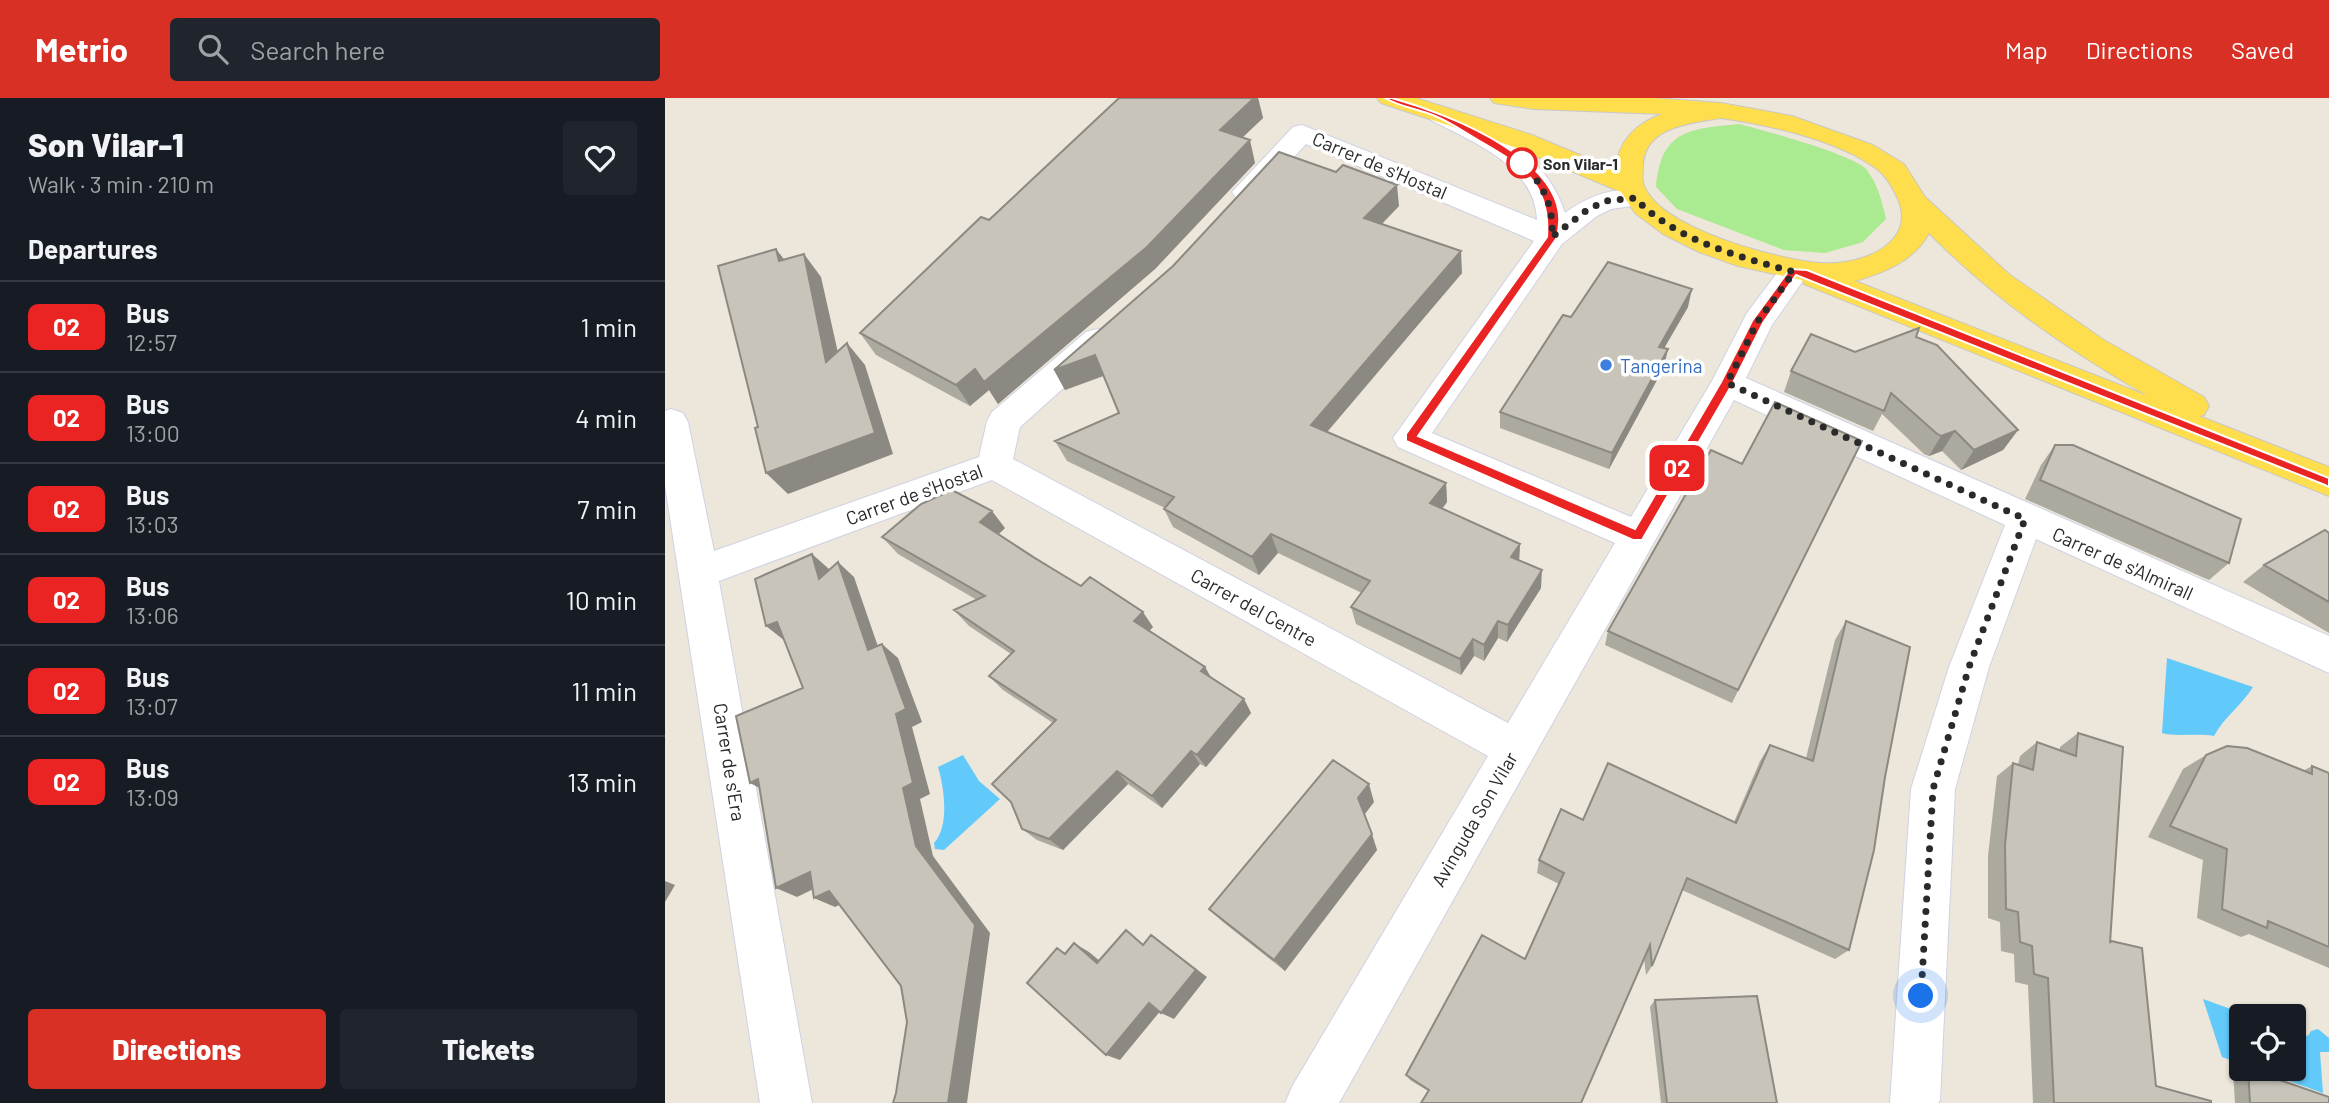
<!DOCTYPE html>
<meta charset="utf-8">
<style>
:root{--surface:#171b24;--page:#20242c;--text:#f1f3f6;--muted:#9ea1a6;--line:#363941;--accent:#d93025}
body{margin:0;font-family:Barlow,sans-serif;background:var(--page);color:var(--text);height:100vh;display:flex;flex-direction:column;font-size:26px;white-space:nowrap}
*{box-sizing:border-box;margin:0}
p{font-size:23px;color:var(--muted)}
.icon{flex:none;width:38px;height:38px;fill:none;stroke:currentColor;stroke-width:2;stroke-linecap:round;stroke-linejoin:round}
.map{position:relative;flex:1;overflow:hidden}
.drawer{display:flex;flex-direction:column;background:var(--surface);width:665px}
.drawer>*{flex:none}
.badge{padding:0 14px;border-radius:10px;font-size:24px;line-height:46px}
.tools{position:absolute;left:1564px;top:906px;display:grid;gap:14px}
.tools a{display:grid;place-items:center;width:77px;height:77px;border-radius:7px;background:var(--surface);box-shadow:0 2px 5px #0004;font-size:35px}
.you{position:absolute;width:35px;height:35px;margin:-18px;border:5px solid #fff;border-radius:50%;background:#1a73e8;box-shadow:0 0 0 10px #1a73e833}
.map>.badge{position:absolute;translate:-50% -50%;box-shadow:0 0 0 4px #fff}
h2{padding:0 28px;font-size:26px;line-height:63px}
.round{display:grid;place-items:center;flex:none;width:74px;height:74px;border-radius:7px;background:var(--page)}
.head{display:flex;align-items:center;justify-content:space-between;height:119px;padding:0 28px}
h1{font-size:33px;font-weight:800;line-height:52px}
.primary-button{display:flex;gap:14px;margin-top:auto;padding:14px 28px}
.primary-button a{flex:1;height:80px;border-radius:7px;background:var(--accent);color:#fff;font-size:28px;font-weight:800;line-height:80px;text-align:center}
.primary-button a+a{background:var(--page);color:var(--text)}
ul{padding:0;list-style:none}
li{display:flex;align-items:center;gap:21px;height:91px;padding:0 28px;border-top:2px solid var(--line)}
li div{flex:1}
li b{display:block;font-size:26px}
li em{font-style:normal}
li .badge{min-width:77px;font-weight:700;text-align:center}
header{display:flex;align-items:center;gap:42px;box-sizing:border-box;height:98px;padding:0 35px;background:var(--accent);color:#fff}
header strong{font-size:33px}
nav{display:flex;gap:38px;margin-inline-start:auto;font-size:24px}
.search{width:490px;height:63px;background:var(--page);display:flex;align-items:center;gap:18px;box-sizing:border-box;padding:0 24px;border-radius:7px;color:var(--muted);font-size:26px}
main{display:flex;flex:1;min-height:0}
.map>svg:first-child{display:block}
</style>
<header>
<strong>Metrio</strong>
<div class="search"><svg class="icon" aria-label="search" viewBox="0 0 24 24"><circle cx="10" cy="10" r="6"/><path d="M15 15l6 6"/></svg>Search here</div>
<nav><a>Map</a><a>Directions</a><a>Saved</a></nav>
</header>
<main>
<section class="drawer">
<div class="head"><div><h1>Son Vilar-1</h1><p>Walk · 3 min · 210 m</p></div><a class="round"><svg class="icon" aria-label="heart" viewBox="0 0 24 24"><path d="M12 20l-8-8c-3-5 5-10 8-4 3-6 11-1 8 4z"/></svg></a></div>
<h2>Departures</h2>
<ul>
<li><span class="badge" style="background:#ea2423;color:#fff">02</span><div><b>Bus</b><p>12:57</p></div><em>1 min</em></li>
<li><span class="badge" style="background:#ea2423;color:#fff">02</span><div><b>Bus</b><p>13:00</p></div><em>4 min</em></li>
<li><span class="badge" style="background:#ea2423;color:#fff">02</span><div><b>Bus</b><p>13:03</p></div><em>7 min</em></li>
<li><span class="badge" style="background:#ea2423;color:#fff">02</span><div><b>Bus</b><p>13:06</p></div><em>10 min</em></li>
<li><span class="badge" style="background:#ea2423;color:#fff">02</span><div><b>Bus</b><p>13:07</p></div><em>11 min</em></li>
<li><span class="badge" style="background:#ea2423;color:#fff">02</span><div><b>Bus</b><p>13:09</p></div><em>13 min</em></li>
</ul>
<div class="primary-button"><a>Directions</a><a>Tickets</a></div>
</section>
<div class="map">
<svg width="1664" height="1005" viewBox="0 0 1664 1005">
<rect width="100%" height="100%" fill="#ede6da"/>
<path fill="#aaea90" d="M 1074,26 C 1097,32 1187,56 1201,71 C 1213,86 1217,104 1221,121 L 1198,144 L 1160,155 L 1119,152 L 1012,111 L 991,89 C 996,32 1024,31 1074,26 Z"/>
<path fill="#61cafb" d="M 1502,560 L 1588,589 C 1577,607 1559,619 1549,638 C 1534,635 1509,639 1497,635 Z
M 298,657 L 314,683 L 335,701 L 279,752 L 270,751 L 269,745 C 285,728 279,689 273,669 Z
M 1538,901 L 1588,919 L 1577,919 L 1577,966 L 1557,959 Z
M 1653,931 L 1664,940 L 1664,954 L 1655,954 L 1658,995 L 1591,971 L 1629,971 L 1629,933 L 1643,938 L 1646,933 Z"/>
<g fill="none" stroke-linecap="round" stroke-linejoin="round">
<defs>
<path id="minor" d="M 775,8 C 789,12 802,20 815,27 C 854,48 886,71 900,115 C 923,98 952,87 980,94 L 984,100 L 980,106 L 946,111 L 932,118 L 897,146 L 767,335 L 966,419 L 1047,283 L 1082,215 L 1118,167 L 1129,164 L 1140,167 L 1144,174 L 1107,227 L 1081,280 L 1664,538 L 1664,575 L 1371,441 L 1324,569 L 1290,691 L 1275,1002 L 1273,1005 L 1225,1005 L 1246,691 L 1284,569 L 1340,427 L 1069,302 L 674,1005 L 620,1005 L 628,987 L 823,658 L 327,382 L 54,483 L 147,1005 L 95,1005 L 0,387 L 0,313 L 6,311 L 18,315 L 23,324 L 49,453 L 314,359 L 322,323 L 327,314 L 421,234 L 432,231 L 443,234 L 448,242 L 443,250 L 355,329 L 348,361 L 843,625 L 950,445 L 733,349 L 728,340 L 869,143 L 641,46 L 591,100 L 581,103 L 571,100 L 567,94 L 628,29 L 637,27 L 872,122 C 870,67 807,44 766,22 L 762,16 L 766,10 Z"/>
<path id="major" d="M 712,0 L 751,0 L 867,37 L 951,72 C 952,44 972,24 998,16 L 869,11 L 829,5 L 825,0 L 988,0 L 1056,5 L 1127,18 L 1208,47 L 1239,66 L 1260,99 L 1345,177 L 1439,242 L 1539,299 L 1544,308 L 1539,317 L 1534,318 L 1664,369 L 1664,398 L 1139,186 L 1137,182 L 1073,168 L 1034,154 L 998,136 L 970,115 L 956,94 L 849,49 L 716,5 ZM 1056,20 C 1104,27 1173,42 1212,71 C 1222,79 1228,90 1233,101 C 1253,148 1192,168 1156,165 C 1115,162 989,130 978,84 C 977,79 978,72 978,68 C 979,28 1027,25 1056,20 ZM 1264,135 C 1329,201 1403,252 1483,298 L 1190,183 C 1219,175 1249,163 1264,135 Z"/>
</defs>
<use href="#minor" stroke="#cfd2e4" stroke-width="2"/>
<use href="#major" stroke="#c8c8c8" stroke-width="2"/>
<use href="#minor" fill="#fff" fill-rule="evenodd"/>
<use href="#major" fill="#ffde4d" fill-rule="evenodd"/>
</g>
<path fill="#aca99f" d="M 454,0 L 593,0 L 598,20 L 577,40 L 590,65 L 490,171 L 333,306 L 324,292 L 305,308 L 211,257 L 195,235 L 324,122 Z
M 734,108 L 717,126 L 797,175 L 662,334 L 781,385 L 782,404 L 777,411 L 855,446 L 854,462 L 876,490 L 842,544 L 833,540 L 819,563 L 809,558 L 796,577 L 691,526 L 686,509 L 697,495 L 613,455 L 594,477 L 508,429 L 499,411 L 500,410 L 402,363 L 390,343 L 454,315 L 439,278 L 400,292 L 389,272 Z
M 1023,209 L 999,250 L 999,269 L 944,371 L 835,330 L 835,314 L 906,219 Z
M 1251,239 L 1353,332 L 1338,352 L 1296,372 L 1277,353 L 1264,358 L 1259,356 L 1217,316 L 1208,333 L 1119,294 L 1126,273 Z
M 1197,343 L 1067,605 L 940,547 L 943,533 L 1077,366 Z
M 1390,347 L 1564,465 L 1544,482 L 1360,401 L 1376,367 Z
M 340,430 L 334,436 L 416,488 L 488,529 L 484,533 L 540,569 L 546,580 L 579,601 L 586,615 L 541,669 L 535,666 L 497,710 L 463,686 L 398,752 L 372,742 L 357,731 L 388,625 L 338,592 L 324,578 L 346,556 L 304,528 L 289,512 L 312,502 L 233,456 L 217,439 Z
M 1664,435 L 1664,535 L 1578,484 L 1599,467 Z
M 1181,523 L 1184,852 L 1170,861 L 1017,792 L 987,868 L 981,877 L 979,860 L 763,993 L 745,982 L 741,977 L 860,861 L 894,786 L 872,775 L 874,762 L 918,722 L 1069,724 L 1095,663 L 1105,647 L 1141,660 L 1170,542 Z
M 1413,635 L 1445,843 L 1491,988 L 1546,1005 L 1368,1005 L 1363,887 L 1350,884 L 1349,856 L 1336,853 L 1335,824 L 1323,820 L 1323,758 L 1332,678 L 1348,665 L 1353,667 L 1355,658 L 1372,644 L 1395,652 L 1395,649 Z
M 1541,657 L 1638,673 L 1647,668 L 1664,675 L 1664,870 L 1584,836 L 1576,839 L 1532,820 L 1538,762 L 1483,739 L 1518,671 Z
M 709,704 L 699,717 L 712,752 L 620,873 L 558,824 L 544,811 Z
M 990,902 L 1112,1005 L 996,1005 L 985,909 Z
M 1584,971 L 1664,1005 L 1570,1005 L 1568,973 Z"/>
<path fill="#8c8982" d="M 589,0 L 593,0 L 598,20 L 561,55 L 555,32 Z
M 585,42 L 590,65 L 490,171 L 333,306 L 319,284 Z
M 732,87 L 734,108 L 702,141 L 699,120 Z
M 111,151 L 129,174 L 114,163 Z
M 796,153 L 797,175 L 651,347 L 646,327 Z
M 139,156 L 156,179 L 180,286 L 161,264 Z
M 1027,191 L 1023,209 L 990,266 L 994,249 Z
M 182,245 L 200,267 L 228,356 L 123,396 L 101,375 Z
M 1003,251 L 999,269 L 944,371 L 947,355 Z
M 430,257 L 440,277 L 400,292 L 389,272 Z
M 310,271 L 324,292 L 305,308 L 291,287 Z
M 1353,332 L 1338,352 L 1296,372 L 1309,352 Z
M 1290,333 L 1277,353 L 1264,358 L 1276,338 Z
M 781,385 L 782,404 L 767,424 L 765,405 Z
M 327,413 L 340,430 L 328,441 L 315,424 Z
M 606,436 L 613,455 L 594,477 L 587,459 Z
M 855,446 L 854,464 L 846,459 Z
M 147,456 L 164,471 L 171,496 L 154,481 Z
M 173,464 L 189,479 L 219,566 L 203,552 Z
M 877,472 L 876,490 L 842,544 L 843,527 Z
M 478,514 L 488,529 L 479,538 L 469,523 Z
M 833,523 L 833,540 L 819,563 L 819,547 Z
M 112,524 L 120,543 L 101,528 Z
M 808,541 L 809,558 L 796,577 L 795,561 Z
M 217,546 L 233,560 L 257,624 L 247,629 L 265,696 L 255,701 L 268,758 L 325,835 L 302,1005 L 283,1005 L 251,748 L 238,690 L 231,616 Z
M 540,569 L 548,583 L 536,573 Z
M 579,601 L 586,615 L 541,669 L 532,657 Z
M 526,653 L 535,666 L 497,710 L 487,698 Z
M 452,673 L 463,686 L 398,752 L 384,741 Z
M 93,681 L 106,696 L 85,685 Z
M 704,686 L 709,704 L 699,717 L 693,700 Z
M 707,736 L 712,752 L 620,873 L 609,862 Z
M 145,774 L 165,783 L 132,799 L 111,790 Z
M 0,783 L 10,787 L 0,804 Z
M 164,793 L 184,802 L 170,809 L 149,800 Z
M 409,845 L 424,854 L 447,873 L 432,865 Z
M 498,846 L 542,879 L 509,921 L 496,915 Z
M 484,905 L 497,911 L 455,962 L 441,957 Z"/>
<path fill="#c8c4b9" stroke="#8c8982" stroke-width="2" d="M 454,0 L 589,0 L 555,32 L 585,42 L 482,149 L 319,284 L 310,271 L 291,287 L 195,235 L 316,119 L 324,122 Z
M 614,54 L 671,74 L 678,67 L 732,87 L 699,120 L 796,153 L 646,327 L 781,385 L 765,405 L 855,446 L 846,459 L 877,472 L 843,527 L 833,523 L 819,547 L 808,541 L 795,561 L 686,509 L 705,483 L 606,436 L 587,459 L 499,411 L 509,399 L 390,343 L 454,315 L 430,257 L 389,272 L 508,168 Z
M 111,151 L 114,163 L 139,156 L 161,264 L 182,245 L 210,335 L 101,375 L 90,330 L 93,329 L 53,168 Z
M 943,164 L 1027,191 L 994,249 L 1003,251 L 947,355 L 835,314 L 898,217 L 906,219 Z
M 1254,230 L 1251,239 L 1272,247 L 1353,332 L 1309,352 L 1290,333 L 1276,338 L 1271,335 L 1226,295 L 1219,313 L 1126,273 L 1146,236 L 1190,254 Z
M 1110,304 L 1197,343 L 1073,592 L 943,533 L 1046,352 L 1077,366 Z
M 1390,347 L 1408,347 L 1576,421 L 1564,465 L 1375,382 Z
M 287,392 L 327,413 L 315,424 L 368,459 L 416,488 L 425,479 L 478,514 L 469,523 L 540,569 L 536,573 L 579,601 L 532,657 L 526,653 L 487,698 L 452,673 L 384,741 L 357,731 L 346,704 L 327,686 L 391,622 L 324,578 L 349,553 L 289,512 L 320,498 L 217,439 L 256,406 Z
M 1660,432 L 1664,435 L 1664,504 L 1599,467 Z
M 147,456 L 154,481 L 173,464 L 203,552 L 217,546 L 241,611 L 231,616 L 248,685 L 238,690 L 251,748 L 310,827 L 283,1005 L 228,1005 L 231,995 L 242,924 L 236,888 L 164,793 L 149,800 L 145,774 L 111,790 L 93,681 L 85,685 L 71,618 L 138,590 L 112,524 L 101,528 L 90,481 Z
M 1181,523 L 1245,549 L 1220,679 L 1209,752 L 1184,852 L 1022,780 L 987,868 L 985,847 L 916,1005 L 756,1005 L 764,992 L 741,977 L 817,837 L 860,861 L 899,775 L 874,762 L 896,711 L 918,722 L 943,665 L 1071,725 L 1105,647 L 1148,663 Z
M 1413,635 L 1458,649 L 1445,845 L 1446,843 L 1477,850 L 1491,988 L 1546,1003 L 1546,1005 L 1389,1005 L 1383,880 L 1369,876 L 1367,848 L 1355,844 L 1353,814 L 1341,811 L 1340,747 L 1348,665 L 1368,672 L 1372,644 L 1411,658 Z
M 1562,648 L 1582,650 L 1647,676 L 1647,668 L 1664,675 L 1664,849 L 1603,823 L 1602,830 L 1557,811 L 1562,751 L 1505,728 L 1541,657 Z
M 668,662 L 704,686 L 693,700 L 707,736 L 609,862 L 544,811 Z
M 461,832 L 478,847 L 486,837 L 531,872 L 496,915 L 484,905 L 441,957 L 362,885 L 392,850 L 400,856 L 409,845 L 432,865 Z
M 1092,898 L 1112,1005 L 1002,1005 L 990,902 Z
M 1583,971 L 1664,999 L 1664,1005 L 1585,1005 Z"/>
<path fill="#ea2423" stroke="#fff" stroke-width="2" d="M 720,0 L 727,0 C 780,15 917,65 891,141 L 753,338 L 970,431 L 1056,284 L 1087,223 L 1125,171 L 1142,172 L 1664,380 L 1664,389 L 1660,387 L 1131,177 L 1098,225 L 1068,285 L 977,442 L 968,442 L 741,343 L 741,336 L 882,139 C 886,84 855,66 813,42 C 799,34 785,24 770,18 C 754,11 734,9 720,0 Z"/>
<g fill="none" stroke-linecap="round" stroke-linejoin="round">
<path stroke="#2a2a2a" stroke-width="7" stroke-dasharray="0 12.6" d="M 857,65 L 852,60 C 876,83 889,104 887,139 L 922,112 L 940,103 L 970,100 C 1009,142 1075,159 1129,174 L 1093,223 L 1062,285 L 1360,421 L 1304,569 L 1268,691 L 1256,898"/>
</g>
<circle fill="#fff" stroke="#ea2423" stroke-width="3.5" cx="857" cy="65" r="14"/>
<circle fill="#3f7fe0" stroke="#fff" stroke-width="2.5" cx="941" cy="267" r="7"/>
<g text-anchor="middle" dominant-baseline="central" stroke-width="7" stroke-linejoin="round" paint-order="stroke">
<g font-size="16" font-weight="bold" fill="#2a2a2a" stroke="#fff" text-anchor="start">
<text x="878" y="65">Son Vilar-1</text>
</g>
<g font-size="19" fill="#2a2a2a" stroke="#fff">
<text transform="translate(715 67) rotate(23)">Carrer de s'Hostal</text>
<text transform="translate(249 396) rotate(-20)">Carrer de s'Hostal</text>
<text transform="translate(1458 465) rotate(24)">Carrer de s'Almirall</text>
<text transform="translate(589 509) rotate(29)">Carrer del Centre</text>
<text transform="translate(65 664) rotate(81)">Carrer de s'Era</text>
<text transform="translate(809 721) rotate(-60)">Avinguda Son Vilar</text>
</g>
<g font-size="19" fill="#366cbe" stroke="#fff" text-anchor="start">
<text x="955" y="267">Tangerina</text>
</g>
</g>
</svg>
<div class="tools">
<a><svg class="icon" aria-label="locate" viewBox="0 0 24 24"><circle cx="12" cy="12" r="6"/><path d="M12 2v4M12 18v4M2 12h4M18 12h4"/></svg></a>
</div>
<div class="you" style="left:1256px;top:898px"></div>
<b class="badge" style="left:1012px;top:370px;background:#ea2423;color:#fff">02</b>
</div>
</main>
